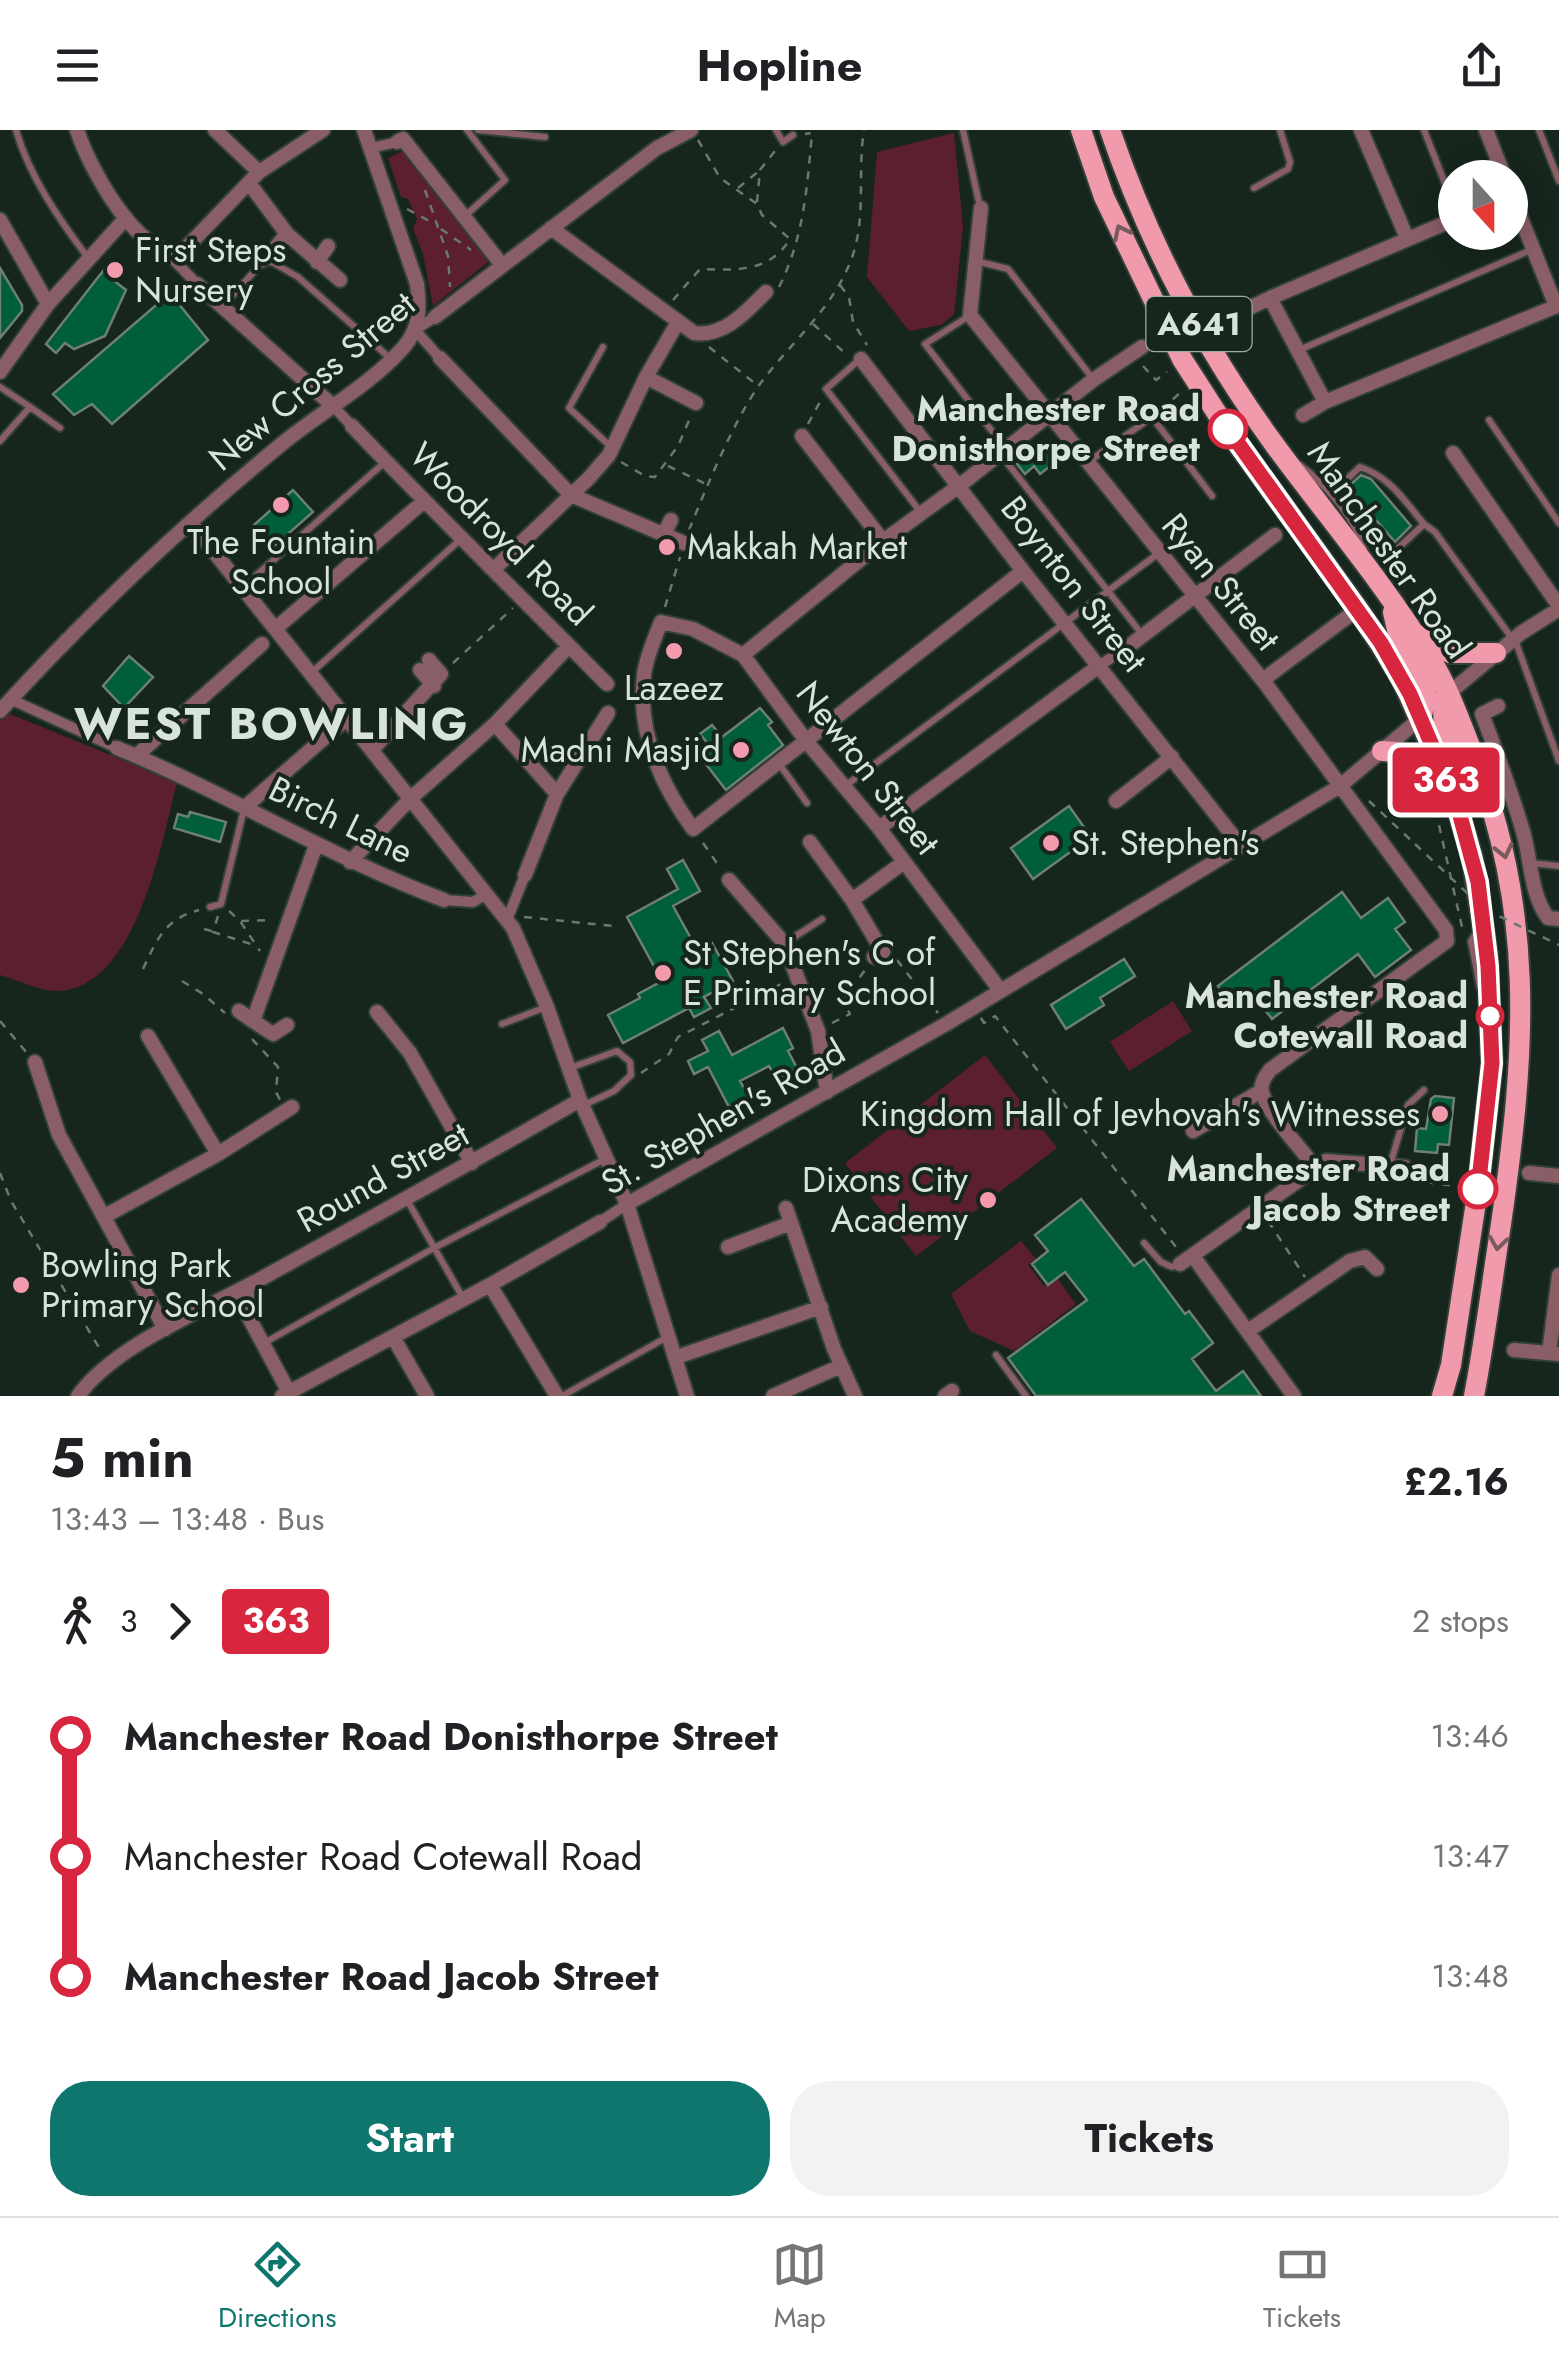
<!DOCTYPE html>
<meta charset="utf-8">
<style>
:root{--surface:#fff;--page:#f2f2f2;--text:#202124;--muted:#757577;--line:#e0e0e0;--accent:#0f766e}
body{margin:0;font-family:Jost,sans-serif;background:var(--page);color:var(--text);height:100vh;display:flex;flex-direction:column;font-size:38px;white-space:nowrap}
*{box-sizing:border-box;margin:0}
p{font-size:32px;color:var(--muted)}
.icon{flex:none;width:55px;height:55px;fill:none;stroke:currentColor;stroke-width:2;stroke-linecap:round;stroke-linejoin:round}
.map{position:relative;height:1266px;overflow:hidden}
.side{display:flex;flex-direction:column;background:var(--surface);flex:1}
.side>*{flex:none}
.badge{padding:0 20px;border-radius:8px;font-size:35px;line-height:65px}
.needle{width:65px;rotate:159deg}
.buttons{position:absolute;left:1438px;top:30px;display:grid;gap:20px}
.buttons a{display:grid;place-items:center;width:90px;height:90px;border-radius:50%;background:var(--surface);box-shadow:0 5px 25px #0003;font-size:50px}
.map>.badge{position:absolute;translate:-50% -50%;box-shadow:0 0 0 5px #fff}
.legs{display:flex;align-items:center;gap:15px;height:110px;padding:0 50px;font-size:32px}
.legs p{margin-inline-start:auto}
.summary{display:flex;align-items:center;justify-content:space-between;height:170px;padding:0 50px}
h1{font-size:55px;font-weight:700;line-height:75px}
.button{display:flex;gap:20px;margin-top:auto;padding:20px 50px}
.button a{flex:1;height:115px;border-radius:40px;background:var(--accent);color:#fff;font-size:40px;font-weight:700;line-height:115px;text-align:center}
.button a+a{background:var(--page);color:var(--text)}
ul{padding:0 50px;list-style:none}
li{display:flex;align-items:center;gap:35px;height:120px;font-size:38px}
li i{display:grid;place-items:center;width:15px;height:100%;margin:0 12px;background:currentColor}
li i::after{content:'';width:25px;height:25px;margin:-12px;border:8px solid;border-radius:50%;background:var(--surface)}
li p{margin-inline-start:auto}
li:first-child i{background:linear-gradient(#0000 50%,currentColor 0)}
li:last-child i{background:linear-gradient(currentColor 50%,#0000 0)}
header{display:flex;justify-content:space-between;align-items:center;height:130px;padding:0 50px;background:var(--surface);font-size:45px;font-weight:700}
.menu{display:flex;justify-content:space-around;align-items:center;height:140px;border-top:2px solid var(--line);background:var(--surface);font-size:28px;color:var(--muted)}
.menu a{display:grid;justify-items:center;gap:5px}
.menu .selected{color:var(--accent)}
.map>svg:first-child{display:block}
</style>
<header><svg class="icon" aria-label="menu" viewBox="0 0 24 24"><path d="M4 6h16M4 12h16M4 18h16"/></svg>Hopline<svg class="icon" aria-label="share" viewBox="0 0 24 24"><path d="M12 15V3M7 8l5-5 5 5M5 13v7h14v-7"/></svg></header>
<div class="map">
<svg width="1559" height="1266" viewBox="0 0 1559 1266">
<rect width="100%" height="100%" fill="#16261d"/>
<path fill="#5c1f2f" d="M 954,3 L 963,97 L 954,184 L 941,195 L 909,201 L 867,147 L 877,22 Z
M 403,21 L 492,129 L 433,176 L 423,124 L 413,98 L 417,89 L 408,69 L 401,67 L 388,28 Z
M 5,582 L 177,652 C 162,711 137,857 59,861 C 41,862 18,850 0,845 L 0,588 Z
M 1173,871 L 1192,901 L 1129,941 L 1110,912 Z
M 985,925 L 1057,1018 L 916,1126 L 845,1033 Z
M 1021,1111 L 1036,1129 L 1028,1135 L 1044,1156 L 1057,1148 L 1076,1174 L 1014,1221 L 970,1201 L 951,1164 Z"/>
<path fill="#005e38" stroke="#6e7f74" stroke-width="2.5" d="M 110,132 L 121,141 L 113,150 L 126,160 L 105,206 L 74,219 L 65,213 L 56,223 L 46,214 Z
M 0,138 L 22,175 L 22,181 L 0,208 Z
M 170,163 L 208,210 L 112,294 L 92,274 L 74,285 L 53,264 Z
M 1045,313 L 1058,330 L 1040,344 L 1034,336 L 1025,344 L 1017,334 Z
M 1361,345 L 1371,349 L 1411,396 L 1395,412 L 1375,389 L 1368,394 L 1361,386 L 1368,380 L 1348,357 Z
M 293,360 L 313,382 L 273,417 L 254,395 Z
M 129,526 L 153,547 L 124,578 L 103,556 Z
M 760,578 L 772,592 L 768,595 L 783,615 L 726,660 L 698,624 L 709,615 L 700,604 L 712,595 L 722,607 Z
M 1069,676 L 1091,707 L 1033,749 L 1011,718 Z
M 190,682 L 226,692 L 220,712 L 174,698 L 178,684 L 188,687 Z
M 683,730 L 700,761 L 673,776 L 698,821 L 712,813 L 733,851 L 704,867 L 711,878 L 694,887 L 689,878 L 623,913 L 608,885 L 640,868 L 638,864 L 662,851 L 627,787 L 678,759 L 667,739 Z
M 1342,762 L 1361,788 L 1388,768 L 1405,792 L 1395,799 L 1411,820 L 1375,847 L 1358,824 L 1272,889 L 1252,863 L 1234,877 L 1218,856 Z
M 1124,829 L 1135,846 L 1100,868 L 1104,875 L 1066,899 L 1051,875 Z
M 783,898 L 793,918 L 788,921 L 797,938 L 776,949 L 769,936 L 740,951 L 749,967 L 729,977 L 708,937 L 694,944 L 688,931 L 708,921 L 702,910 L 719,901 L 732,925 Z
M 1435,966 L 1454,968 L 1449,1015 L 1438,1014 L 1437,1023 L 1415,1021 L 1417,998 L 1426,999 L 1431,969 Z
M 1081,1069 L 1134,1136 L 1144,1129 L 1185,1184 L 1189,1181 L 1213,1213 L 1192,1229 L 1216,1261 L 1243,1241 L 1261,1266 L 1036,1266 L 1008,1228 L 1087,1170 L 1065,1142 L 1048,1155 L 1032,1134 L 1048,1121 L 1035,1105 Z"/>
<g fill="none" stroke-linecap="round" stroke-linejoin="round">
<defs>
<path id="service" d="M 16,0 C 29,46 60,91 89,129
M 478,0 L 545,7
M 776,0 L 783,12 L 793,5
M 963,0 L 980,77
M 1424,0 L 1455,79
M 1539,0 L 1559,51
M 1254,58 L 1288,39 L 1290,32 L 1280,0
M 466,85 L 505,50 L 467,0
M 976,131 L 1008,139 L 1093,249
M 223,176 L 260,135 L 270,131 L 298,147 L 391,229
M 969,186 L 925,214 L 1005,318
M 603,217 L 569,278 L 611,317
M 1299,220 L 1531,120
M 860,229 L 826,259 L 922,384
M 0,257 L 30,277 L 0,311
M 30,277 L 60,298
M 1489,290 L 1559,393
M 1001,325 L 1141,503
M 1088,332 L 1152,287 L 1212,366
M 1300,335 C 1326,355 1354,387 1364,419
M 1345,351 L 1360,337 C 1390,347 1404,370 1424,394 L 1391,425 L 1390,439
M 1424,394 L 1435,402 L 1511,507
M 244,456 L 385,332
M 1515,510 L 1559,631
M 311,543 L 461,409
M 780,635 L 807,673
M 845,656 L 1159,423
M 1531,733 L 1559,736
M 210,777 L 221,774 L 244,679
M 1477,802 L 1471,811 L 1480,857
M 785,813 L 822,789
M 502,894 L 546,877
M 570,938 L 617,921 L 630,932 L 631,945 L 614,961 L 584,975
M 1390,1035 L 1408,975 L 1424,960
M 407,1070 L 463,1168
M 1144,1113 L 1161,1132 L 1172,1137 L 1179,1134
M 264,1213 L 434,1118 L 605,1029
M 996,1225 L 1026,1266
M 562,1266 L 669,1206"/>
<path id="pedestrian" d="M 371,18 L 397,12
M 168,124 L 197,154
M 435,187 L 415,200 L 440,228
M 333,276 L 352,296
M 1099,536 L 1133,513
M 10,569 L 117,618
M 444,770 L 473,772 L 487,764
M 507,790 L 525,745
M 600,1092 L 627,1074"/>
<path id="minor" d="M 77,0 C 89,37 137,127 181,123 L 259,42 L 323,0
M 215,0 L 259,42
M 1361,0 L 1407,108
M 1486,0 L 1505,48
M 397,12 L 403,9 L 502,135
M 249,53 L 287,104 L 340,150
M 1510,61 L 1556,176
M 981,78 L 970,185 L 1265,553 L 1446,800 L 1447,811 L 1270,940 C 1265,947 1260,953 1262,962 C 1268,984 1300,1017 1314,1036
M 0,90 L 48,174
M 551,98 L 694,203 C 724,207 746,182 766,162
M 277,116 L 287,104
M 317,132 L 328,116
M 197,154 L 333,276
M 435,187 L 657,18 L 691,0
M 1226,189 L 1270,168
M 440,228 L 571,365 L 684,413
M 861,229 L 1023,441 L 1241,716
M 0,242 L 48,174 L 126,88
M 646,247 L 696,273
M 1325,272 L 1270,168 L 1455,89
M 1303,285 L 1325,272 L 1559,175
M 352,296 C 436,384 522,468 607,554
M 802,306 L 883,411
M 1453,323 L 1559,476
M 191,393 L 513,798 L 547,877 L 580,970 L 627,1074 L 687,1266
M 664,404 L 671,390
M 495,438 L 589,348 L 609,325 L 646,247 L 678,192
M 275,499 L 423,372
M 1133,513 L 1275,405
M 743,525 L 883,411 L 959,356 L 1093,250 L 1142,217
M 420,540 L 434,556
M 1265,553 L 1268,546 L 1358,479
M 1442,569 L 1521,503 L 1559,479
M 1498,576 L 1482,584 C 1497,624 1512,663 1524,705 C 1531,732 1531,765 1548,788 L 1559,789
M 0,581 C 88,485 182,395 283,313 C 322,281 369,256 403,218 C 420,199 420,178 417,154 L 364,0
M 495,594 L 557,664
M 117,618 C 229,664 331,728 444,770
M 372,620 L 441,544 L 429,530
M 136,626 L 262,514
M 1116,671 L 1172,627
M 245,677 L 346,589
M 879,698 L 1099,536
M 810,712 L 852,770 L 883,822 L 874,827
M 350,732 L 411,668 L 495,594 L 569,516
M 525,745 L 557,664 L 608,583
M 729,750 L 784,813 L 818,901 L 827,962
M 852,770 L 904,732
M 1000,860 L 879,698 L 807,612 L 743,525 L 693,499 L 661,492 C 655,508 646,527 644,545 C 637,602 661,655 693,699 L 1023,441
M 239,881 L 253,891
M 377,882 L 410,923 L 472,1033
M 287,895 L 273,904 L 253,891 L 316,715
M 148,906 L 218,1024
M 35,932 L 59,1005 L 165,1199
M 1193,1001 L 1261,961
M 1529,1043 L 1559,1046
M 627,1074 L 946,894 L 1340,656 L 1422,587
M 786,1078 L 834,1219 L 855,1266
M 105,1086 L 218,1024 L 292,977
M 728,1117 L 791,1093
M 1193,1126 L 1294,1266
M 1180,1134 L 1326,1031 L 1405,1037
M 490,1155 L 557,1266
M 247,1156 L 247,1184 L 291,1266
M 1248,1201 L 1350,1131 L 1365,1127 L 1377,1139
M 393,1207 L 427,1266
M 1514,1220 L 1559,1224
M 1549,1223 L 1559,1145
M 677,1227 L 821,1177
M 78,1266 C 114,1216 201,1181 255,1152 C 364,1092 473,1032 580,970
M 282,1266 L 490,1155 L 600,1092
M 773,1266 L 841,1236
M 945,1266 L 952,1261"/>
<path id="primary" d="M 1081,0 L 1104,67 L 1182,229 L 1227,299 L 1358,479 L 1401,547 L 1455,671 L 1472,726 L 1487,823 L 1492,933 L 1478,1059 L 1451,1235 L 1442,1266
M 1110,0 C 1148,111 1205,219 1274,314 C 1326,385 1384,453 1430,528 C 1446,553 1457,583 1468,611 C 1537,778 1526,920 1501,1094 C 1492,1151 1485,1209 1474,1266
M 1393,482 L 1398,504 L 1427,564 L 1421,589
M 1418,505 L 1450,523 L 1496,523
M 1447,565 C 1431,603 1472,642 1462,682
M 1382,621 C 1409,622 1422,627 1440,646"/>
</defs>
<use href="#service" stroke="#314038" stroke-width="10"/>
<use href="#pedestrian" stroke="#314038" stroke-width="14"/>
<use href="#minor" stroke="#314038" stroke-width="18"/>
<use href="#primary" stroke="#314038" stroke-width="24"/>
<path stroke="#6b7871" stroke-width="2.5" stroke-dasharray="8 8" stroke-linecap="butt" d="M 698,10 L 720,48 L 757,74 L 762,85 L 790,109 L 798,109
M 738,58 L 759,41
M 425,60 L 448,126 L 450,157
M 757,72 L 760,40 L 775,21
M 407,79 L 435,94
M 441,99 L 471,120
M 840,155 L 849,167 L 853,192 L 867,215
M 779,157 C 804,107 807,58 812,3 L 805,4
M 673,170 L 700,139 C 736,140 769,143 790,109
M 813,194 L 847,225
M 709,217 L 757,255
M 1143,236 L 1156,250 L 1167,242
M 1161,280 L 1181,262
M 808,294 L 821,270
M 621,332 L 645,346 L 655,347 L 678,316 L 690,288
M 668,336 L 706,354
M 689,400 C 707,356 733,292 760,254 C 790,213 832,180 851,130 C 867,89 857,43 864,0
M 665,477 L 680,427
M 453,533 L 513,478
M 1432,664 L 1462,797
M 1369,671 L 1415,714
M 703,713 L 721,739
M 229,781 L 240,791 L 260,821
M 218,786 L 213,802 L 257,816
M 524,787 L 613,796
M 241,791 L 273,790
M 204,799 L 212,801
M 897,830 L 938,883
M 143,839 C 157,809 165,789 199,780
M 182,851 L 203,864 L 225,883
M 981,888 L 984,893 L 995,886 L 1176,1117
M 0,891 L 27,923
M 832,893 L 850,884 L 843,871 L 867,837
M 252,909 L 278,937 L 276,962 L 280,970
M 641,943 L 669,924 L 678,907 L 783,853
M 0,1043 L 11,1071 L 101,1221
M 1410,1050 L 1462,1057
M 1268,1091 L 1305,1147"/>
<use href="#service" stroke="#895e66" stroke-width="6"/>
<use href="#pedestrian" stroke="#895e66" stroke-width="10"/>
<use href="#minor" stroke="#895e66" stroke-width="14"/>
<use href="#primary" stroke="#f19aab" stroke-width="20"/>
<path stroke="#6b7871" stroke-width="2.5" stroke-dasharray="8 8" stroke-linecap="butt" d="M 1415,714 L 1484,779 L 1559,815"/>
</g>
<defs><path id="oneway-chevron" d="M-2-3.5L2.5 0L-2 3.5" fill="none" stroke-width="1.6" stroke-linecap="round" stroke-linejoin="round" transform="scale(2.5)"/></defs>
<g stroke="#795a5d">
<use href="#oneway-chevron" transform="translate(1121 102) rotate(-116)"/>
<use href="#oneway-chevron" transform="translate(1504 721) rotate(77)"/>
<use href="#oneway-chevron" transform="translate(1498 1113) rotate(98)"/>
</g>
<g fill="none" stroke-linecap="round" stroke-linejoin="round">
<defs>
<path id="line-1" d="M 1228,299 L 1381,513 L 1410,564 L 1456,671 L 1478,752 L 1488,836 L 1492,933 L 1478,1059"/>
</defs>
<use href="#line-1" stroke="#fff" stroke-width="22"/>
<use href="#line-1" stroke="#d7263d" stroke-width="15"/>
</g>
<g fill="#f39aac" stroke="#16261d" stroke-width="4">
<circle cx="115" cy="140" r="10"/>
<circle cx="281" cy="375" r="10"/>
<circle cx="667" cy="417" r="10"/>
<circle cx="674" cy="521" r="10"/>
<circle cx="741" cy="620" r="10"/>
<circle cx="1051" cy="713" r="10"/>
<circle cx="663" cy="843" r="10"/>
<circle cx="1440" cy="984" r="10"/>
<circle cx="988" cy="1070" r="10"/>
<circle cx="21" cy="1155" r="10"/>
</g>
<g fill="#fff" stroke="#d7263d" stroke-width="5">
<circle cx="1228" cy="299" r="18"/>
<circle cx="1490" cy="886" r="12"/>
<circle cx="1478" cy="1059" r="18"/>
</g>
<g text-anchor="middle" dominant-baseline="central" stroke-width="8" stroke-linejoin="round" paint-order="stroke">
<rect fill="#16261d" stroke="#9eaaa3" stroke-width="2.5" x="1146.5" y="167" width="105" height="54" rx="8"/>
<g font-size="32" font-weight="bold" fill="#d9e3dd">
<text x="1199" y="194">A641</text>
</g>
<g font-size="35" fill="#d9e3dd" stroke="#16261d" text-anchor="start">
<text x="135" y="120">First Steps<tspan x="135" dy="40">Nursery</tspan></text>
<text x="281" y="412" text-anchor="middle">The Fountain<tspan x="281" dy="40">School</tspan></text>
<text x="687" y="417">Makkah Market</text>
<text x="674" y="558" text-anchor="middle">Lazeez</text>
<text x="721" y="620" text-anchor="end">Madni Masjid</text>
<text x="1071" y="713">St. Stephen's</text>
<text x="683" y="823">St Stephen's C of<tspan x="683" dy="40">E Primary School</tspan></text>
<text x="1420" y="984" text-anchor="end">Kingdom Hall of Jevhovah's Witnesses</text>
<text x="968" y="1050" text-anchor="end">Dixons City<tspan x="968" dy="40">Academy</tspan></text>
<text x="41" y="1135">Bowling Park<tspan x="41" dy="40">Primary School</tspan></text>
</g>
<g font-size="35" fill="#d9e3dd" stroke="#16261d">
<text transform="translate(312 251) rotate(-40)">New Cross Street</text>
<text transform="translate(501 404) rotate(45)">Woodroyd Road</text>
<text transform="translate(1389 420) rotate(55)">Manchester Road</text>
<text transform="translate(1221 452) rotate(51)">Ryan Street</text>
<text transform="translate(1074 454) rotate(52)">Boynton Street</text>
<text transform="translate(868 638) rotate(52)">Newton Street</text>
<text transform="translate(341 690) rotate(26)">Birch Lane</text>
<text transform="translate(723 987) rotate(-30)">St. Stephen's Road</text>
<text transform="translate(383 1047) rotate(-29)">Round Street</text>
</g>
<g font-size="35" font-weight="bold" fill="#d9e3dd" stroke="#16261d" text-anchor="end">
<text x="1200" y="279">Manchester Road<tspan x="1200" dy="40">Donisthorpe Street</tspan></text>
<text x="1468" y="866">Manchester Road<tspan x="1468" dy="40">Cotewall Road</tspan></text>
<text x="1450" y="1039">Manchester Road<tspan x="1450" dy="40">Jacob Street</tspan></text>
</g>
<g font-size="45" font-weight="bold" letter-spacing="2.5" fill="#d9e3dd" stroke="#16261d">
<text x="272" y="593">WEST BOWLING</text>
</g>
</g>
</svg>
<div class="buttons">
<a><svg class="needle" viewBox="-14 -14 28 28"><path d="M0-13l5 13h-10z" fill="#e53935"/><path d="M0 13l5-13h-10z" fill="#757577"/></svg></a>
</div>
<b class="badge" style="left:1446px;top:650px;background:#d7263d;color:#fff">363</b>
</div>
<section class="side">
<div class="summary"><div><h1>5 min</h1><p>13:43 – 13:48 · Bus</p></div><b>£2.16</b></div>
<div class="legs"><svg class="icon" aria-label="walk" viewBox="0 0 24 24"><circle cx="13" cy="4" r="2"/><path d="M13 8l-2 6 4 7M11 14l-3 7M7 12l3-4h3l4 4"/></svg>3<svg class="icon" aria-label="forward" viewBox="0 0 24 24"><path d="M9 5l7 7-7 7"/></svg><b class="badge" style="background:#d7263d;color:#fff">363</b><p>2 stops</p></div>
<ul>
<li><i style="color:#d7263d"></i><b>Manchester Road Donisthorpe Street</b><p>13:46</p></li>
<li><i style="color:#d7263d"></i><span>Manchester Road Cotewall Road</span><p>13:47</p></li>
<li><i style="color:#d7263d"></i><b>Manchester Road Jacob Street</b><p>13:48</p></li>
</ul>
<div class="button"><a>Start</a><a>Tickets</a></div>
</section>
<nav class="menu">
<a class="selected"><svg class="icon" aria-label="directions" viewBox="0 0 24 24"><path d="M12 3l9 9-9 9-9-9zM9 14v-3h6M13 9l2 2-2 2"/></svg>Directions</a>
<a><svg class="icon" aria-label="map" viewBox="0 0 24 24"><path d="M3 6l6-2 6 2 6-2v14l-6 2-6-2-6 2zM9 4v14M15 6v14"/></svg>Map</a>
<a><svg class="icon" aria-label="tickets" viewBox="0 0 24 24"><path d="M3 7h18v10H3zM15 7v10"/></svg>Tickets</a>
</nav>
